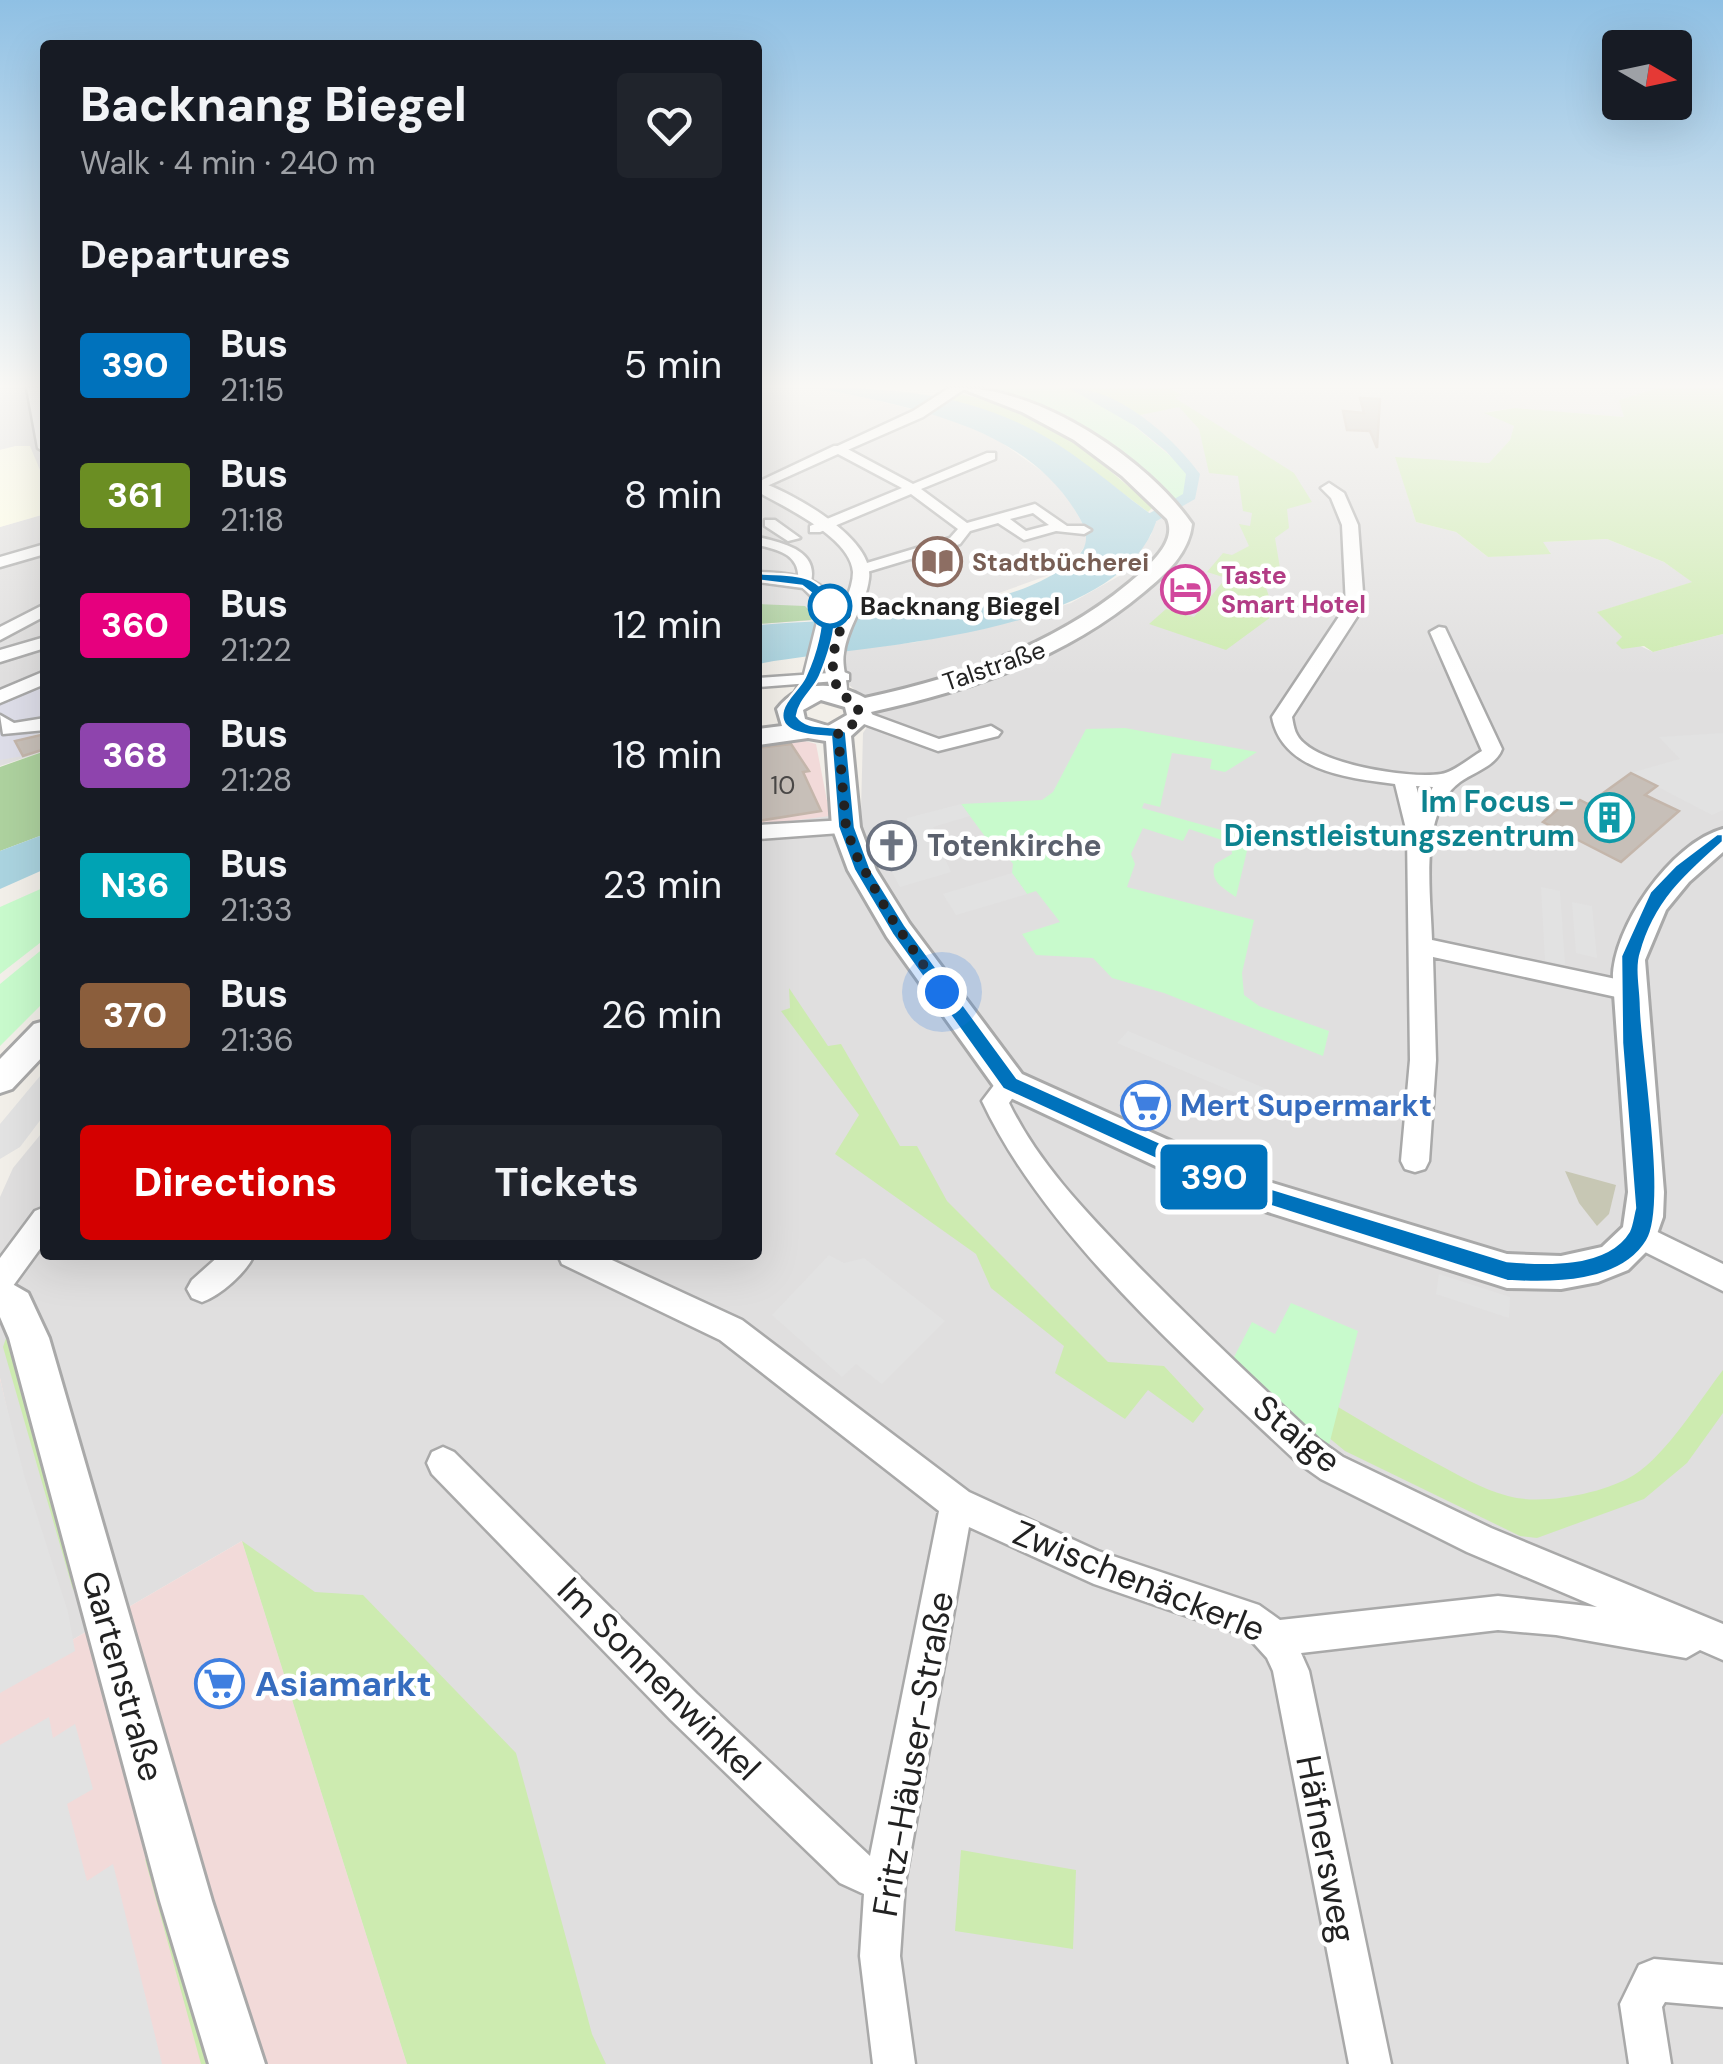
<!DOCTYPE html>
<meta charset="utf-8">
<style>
:root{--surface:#171b24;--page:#20242c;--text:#f1f3f6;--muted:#9ea1a6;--accent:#d40000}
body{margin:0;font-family:"DM Sans",sans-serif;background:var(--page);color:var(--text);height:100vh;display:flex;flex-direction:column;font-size:38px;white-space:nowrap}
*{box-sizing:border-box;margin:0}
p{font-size:32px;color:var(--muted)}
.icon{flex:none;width:55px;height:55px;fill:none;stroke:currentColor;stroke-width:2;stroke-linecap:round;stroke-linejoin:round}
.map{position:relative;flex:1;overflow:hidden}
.side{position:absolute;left:40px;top:40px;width:722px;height:1220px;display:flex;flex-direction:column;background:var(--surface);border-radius:10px;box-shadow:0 10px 40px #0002}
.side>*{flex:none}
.badge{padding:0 20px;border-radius:8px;font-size:35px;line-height:65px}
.needle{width:65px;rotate:99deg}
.tools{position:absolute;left:1602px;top:30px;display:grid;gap:20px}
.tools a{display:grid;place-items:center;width:90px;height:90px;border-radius:10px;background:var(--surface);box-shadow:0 10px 40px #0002;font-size:50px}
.you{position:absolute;width:50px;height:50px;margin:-25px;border:8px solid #fff;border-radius:50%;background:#1a73e8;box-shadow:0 0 0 15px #1a73e833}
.map>.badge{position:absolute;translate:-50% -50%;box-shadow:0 0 0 5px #fff}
h2{padding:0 40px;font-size:38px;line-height:90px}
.round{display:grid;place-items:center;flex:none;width:105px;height:105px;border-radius:10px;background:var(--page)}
.summary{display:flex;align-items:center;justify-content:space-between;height:170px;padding:0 40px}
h1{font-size:48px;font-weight:800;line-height:75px}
.action{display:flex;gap:20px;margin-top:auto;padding:20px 40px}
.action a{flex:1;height:115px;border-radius:10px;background:var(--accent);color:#fff;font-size:40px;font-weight:800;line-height:115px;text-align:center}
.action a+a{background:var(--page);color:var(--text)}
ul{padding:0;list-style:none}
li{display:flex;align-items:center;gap:30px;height:130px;padding:0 40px}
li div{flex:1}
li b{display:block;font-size:38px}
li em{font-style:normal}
li .badge{min-width:110px;font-weight:700;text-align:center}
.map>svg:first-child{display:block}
</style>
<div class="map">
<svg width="1723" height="2064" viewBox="0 0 1723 2064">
<rect width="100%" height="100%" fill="#f2efe9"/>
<path fill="#e0dfdf" d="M 0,388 L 45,388 L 45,482 L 16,446 L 0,450 Z
M 758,388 L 817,388 L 862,397 L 948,418 L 996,439 L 1059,483 L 1086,529 L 1087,543 L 1077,557 L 1052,574 L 982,599 L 896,615 L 758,624 Z
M 1153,388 L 1658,388 L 1620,400 L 1625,417 L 1515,408 L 1486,412 L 1514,426 L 1510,440 L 1489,463 L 1396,458 L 1416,522 L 1456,532 L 1488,557 L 1550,552 L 1542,542 L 1607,539 L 1664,562 L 1693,582 L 1598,612 L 1623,638 L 1653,652 L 1723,634 L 1723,2064 L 407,2064 L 242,1541 L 60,1647 L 0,1378 L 0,1282 L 11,1264 L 0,1255 L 0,1197 L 13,1168 L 45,1129 L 45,1255 L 758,1255 L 758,825 L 861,811 L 863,733 L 874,717 L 861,695 L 843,680 L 837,651 L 917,642 L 1019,619 L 1071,603 L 1121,575 L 1151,535 L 1155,522 L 1152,515 L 1174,505 L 1187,470 L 1126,418 L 1186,405 Z
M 45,514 L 45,751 L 0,766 L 0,527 Z"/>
<path fill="#f2dad9" d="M 790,737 L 816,744 L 830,816 L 758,825 L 758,743 Z
M 0,1378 L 60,1647 L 242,1541 L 407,2064 L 0,2064 Z"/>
<path fill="#ffffe5" d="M 16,446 L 30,446 L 45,482 L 45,514 L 0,527 L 0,450 Z"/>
<path fill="#c7c7b4" d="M 1565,1171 L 1616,1185 L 1609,1214 L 1597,1226 L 1579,1203 Z"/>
<path fill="#cdebb0" d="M 1059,388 L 1169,388 L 1182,395 L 1175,398 L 1294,473 L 1312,502 L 1287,509 L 1289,528 L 1275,538 L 1280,568 L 1261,573 L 1275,614 L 1226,650 L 1149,624 L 1166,609 L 1194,617 L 1226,578 L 1207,572 L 1223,553 L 1232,555 L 1249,546 L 1239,524 L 1250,526 L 1252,513 L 1243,511 L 1238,476 L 1209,473 L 1199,429 L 1179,407 L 1126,418 L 1102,403 Z
M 1658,388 L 1723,388 L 1723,634 L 1653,652 L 1644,646 L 1622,649 L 1616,643 L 1622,637 L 1597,612 L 1692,582 L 1664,562 L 1607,539 L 1543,542 L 1551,554 L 1488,557 L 1456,532 L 1416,522 L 1395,457 L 1489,463 L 1510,440 L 1514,426 L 1484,413 L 1515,408 L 1624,417 L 1619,400 Z
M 961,394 C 1052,416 1083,448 1153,507 L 1148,512 L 1085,465 L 949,399 Z
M 789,988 L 828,1046 L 841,1044 L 900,1146 L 917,1146 L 947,1201 L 1108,1362 L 1164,1366 L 1204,1409 L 1193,1423 L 1148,1390 L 1125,1419 L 1055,1373 L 1064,1346 L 991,1288 L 976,1254 L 835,1154 L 859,1115 L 781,1011 L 790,1008 Z
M 7,1335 L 77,1580 L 73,1590 L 3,1347 Z
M 1248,1352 C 1309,1389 1369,1427 1432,1461 C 1457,1474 1481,1489 1508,1496 C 1542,1506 1605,1493 1634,1475 C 1667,1454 1699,1401 1723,1370 L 1723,1413 L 1687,1463 L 1644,1499 L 1537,1538 L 1520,1536 L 1345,1451 L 1238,1363 Z
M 242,1541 L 315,1592 L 363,1595 L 516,1753 L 592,2034 L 606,2064 L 407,2064 Z
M 961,1850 L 1076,1870 L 1073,1949 L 955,1931 Z
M 145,1859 L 153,1865 L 213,2064 L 201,2064 Z"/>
<path fill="#add19e" d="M 758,604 L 805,606 L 814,615 L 811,620 L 758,624 Z
M 45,751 L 45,834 L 0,851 L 0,767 Z"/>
<path fill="#c8facc" d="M 992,388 L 1059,388 L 1081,394 L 1115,410 L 1187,470 C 1194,486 1186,495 1174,505 C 1113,450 1073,410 992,388 Z
M 1125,728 L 1257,752 L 1225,772 L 1210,769 L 1212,759 L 1172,753 L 1160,807 L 1144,803 L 1142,808 L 1250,838 L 1236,897 C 1224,888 1209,882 1215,864 L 1232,854 L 1231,843 L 1189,829 L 1183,841 L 1143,828 L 1131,854 L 1135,864 L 1127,887 L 1254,920 L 1242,973 L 1244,995 L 1259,1006 L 1329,1031 L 1323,1056 L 1164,993 L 1112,978 L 1093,958 L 1036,955 L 1022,934 L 1060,922 L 1036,891 L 1027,894 L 1012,873 L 1013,864 L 1004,852 L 998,854 L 961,804 L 1042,800 L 1053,792 L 1086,729 Z
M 45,887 L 45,939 L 0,974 L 0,907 Z
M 45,947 L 45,1001 L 0,1046 L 0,984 Z
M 1291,1303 L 1358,1331 L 1328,1449 L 1232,1361 L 1252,1322 L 1275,1334 Z"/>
<path fill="#e2e2e2" d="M 764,388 L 812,388 L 885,404 L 861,418 L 840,411 L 823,412 Z
M 1500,388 L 1592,390 L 1613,398 L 1622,414 L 1529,408 Z
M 1723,733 L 1723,810 L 1712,815 L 1631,773 L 1680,759 L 1659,737 Z
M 961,804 L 970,816 L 933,827 L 952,855 L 945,859 L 951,872 L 900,887 L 887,863 L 902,859 L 910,852 L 911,837 L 905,836 L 907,818 Z
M 1012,873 L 1027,894 L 956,915 L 943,894 Z
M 1541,887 L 1560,891 L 1565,965 L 1545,961 Z
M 1572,902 L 1592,906 L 1597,958 L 1576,953 Z
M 1128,1031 L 1286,1097 L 1279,1111 L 1117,1043 Z
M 45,1070 L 45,1114 L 20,1147 L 0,1159 L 0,1124 Z
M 829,1255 L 844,1263 L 864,1258 L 945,1321 L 882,1384 L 856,1364 L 842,1377 L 772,1315 Z
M 1439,1274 L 1510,1297 L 1509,1318 L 1436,1294 Z
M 0,1380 L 24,1475 L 68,1612 L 75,1651 L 0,1693 Z
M 49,1717 L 53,1738 L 75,1724 L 93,1789 L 67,1804 L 87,1881 L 113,1864 L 162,2064 L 0,2064 L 0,1745 Z"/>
<path fill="#dddde8" d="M 45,678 L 45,731 L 16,741 L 23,756 L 0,760 L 0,692 Z"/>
<path fill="#aad3df" d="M 817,388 C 895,388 961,393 1033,430 C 1076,452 1113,487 1152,515 L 1156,522 C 1116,640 862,644 758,664 L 758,625 C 847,618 1004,620 1075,559 C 1092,544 1087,529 1076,512 C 1023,425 910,407 817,388 Z
M 45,834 L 45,869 L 0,889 L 0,851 Z"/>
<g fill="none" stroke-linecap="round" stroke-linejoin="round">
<path fill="#aad3df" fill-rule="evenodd" d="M 1069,388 C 1118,388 1172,436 1200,474 L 1195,499 L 1146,527 L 1136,527 L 1136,521 L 1183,494 L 1186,474 L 1166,451 L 1135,426 Z"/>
</g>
<path fill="#c7bfb8" stroke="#c4b6ab" stroke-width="2.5" d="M 1360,398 L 1380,399 L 1377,448 L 1370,431 L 1347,430 L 1343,411 L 1364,413 Z
M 45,734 L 45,749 L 23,756 L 15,741 Z
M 791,744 L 809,771 L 803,772 L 821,811 L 758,821 L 758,748 Z
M 1631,773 L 1657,786 L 1645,795 L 1679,811 L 1621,862 L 1543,822 L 1564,804 L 1575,805 L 1580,800 L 1588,804 Z"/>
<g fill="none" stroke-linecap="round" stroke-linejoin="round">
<defs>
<path id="pedestrian" d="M 834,446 L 842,446 L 913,484 L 987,453 L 995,453 L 995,459 L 921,489 L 967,523 L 1035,504 L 1067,526 L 1084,526 L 1091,530 L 1084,534 L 1056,531 L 1024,540 L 998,523 L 970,531 L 960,544 L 867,572 L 857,572 L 857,566 L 950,538 L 958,529 L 911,494 L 820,532 L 810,532 L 810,526 L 902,488 L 838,454 L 758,490 L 758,482 ZM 1033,513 L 1049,525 L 1026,531 L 1010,519 Z
M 765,520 L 775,520 L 800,538 L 788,541 L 765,526 Z
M 758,537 C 784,543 821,551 810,585 L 798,582 C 801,555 780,550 758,545 Z
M 844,672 L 849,674 L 849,680 L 758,687 L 758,678 Z"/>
<path id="minor" d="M 27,388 L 41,388 L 45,452 L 38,448 Z
M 949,388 L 966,388 L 923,417 L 843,452 L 831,449 L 913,411 Z
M 758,481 C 791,492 875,538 869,579 C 866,605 847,627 844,653 C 841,668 850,685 846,698 L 832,698 L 824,666 L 809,701 L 795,701 L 792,697 L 803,678 L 821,606 L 803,588 L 758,582 L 758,572 C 791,573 820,575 839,606 L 834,625 C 841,609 853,590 853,572 C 851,538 785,507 758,492 Z
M 1329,483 L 1344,493 L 1358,525 L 1364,606 L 1292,717 C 1294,728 1295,736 1305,744 C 1329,765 1409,779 1441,774 C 1454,772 1470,758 1482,751 L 1430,632 L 1439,627 L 1445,628 L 1502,749 C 1496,766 1474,772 1460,782 C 1418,813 1431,894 1432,940 L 1630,982 L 1642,991 L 1630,1000 L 1433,957 L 1436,1060 L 1429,1161 L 1425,1169 L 1415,1172 L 1405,1169 L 1401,1161 L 1410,1060 L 1407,833 L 1395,784 C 1348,778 1282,771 1272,717 L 1346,606 L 1342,525 L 1331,498 L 1321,488 ZM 1416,786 L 1433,787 L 1422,807 Z
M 45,544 L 45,554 L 0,567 L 0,557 Z
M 45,604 L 45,616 L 0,640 L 0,627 Z
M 45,637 L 45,648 L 0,662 L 0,650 Z
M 45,671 L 45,684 L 0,703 L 0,690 Z
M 860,710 L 939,739 L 991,726 L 1001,732 L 998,736 L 938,751 L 853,720 L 853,712 Z
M 0,715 L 14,723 L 45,718 L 45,730 L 3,734 Z
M 846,820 L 857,827 L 854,832 L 758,839 L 758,825 Z
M 1010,1073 L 1019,1076 L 1023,1083 L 1009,1103 C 1039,1165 1089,1215 1137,1265 C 1196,1325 1257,1383 1319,1440 L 1343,1457 L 1491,1528 L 1723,1624 L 1723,1660 L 1700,1650 L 1686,1658 L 1556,1635 L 1498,1630 L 1301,1653 L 1309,1671 L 1391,2064 L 1349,2064 L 1273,1671 L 1267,1658 L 1248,1637 L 1094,1584 L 969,1527 L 905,1883 L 900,1956 L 915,2064 L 873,2064 L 860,1956 L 864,1894 L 840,1883 L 671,1720 L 432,1474 L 427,1463 L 432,1452 L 443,1447 L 454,1452 L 697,1694 L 870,1856 L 939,1511 L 720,1340 L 562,1264 L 558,1255 L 601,1255 L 742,1320 L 969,1492 L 1098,1551 L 1259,1605 L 1280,1620 L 1498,1596 L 1597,1607 L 1467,1552 L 1321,1479 L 1297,1462 C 1190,1361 1044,1234 982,1101 L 1001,1076 Z
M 45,1207 L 45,1242 L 10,1290 L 0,1294 L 0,1258 L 35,1211 Z
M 1639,1223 L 1723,1264 L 1723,1291 L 1629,1244 L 1625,1235 L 1629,1226 Z
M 220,1255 L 254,1255 C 246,1273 221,1295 202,1302 L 192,1298 L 187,1289 L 192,1280 Z
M 1654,1959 L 1723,1965 L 1723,2007 L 1665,2002 L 1662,2007 L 1671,2064 L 1629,2064 L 1620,2004 L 1639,1965 Z"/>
<path id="tertiary" d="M 960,388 C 1040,388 1147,459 1192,524 C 1189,553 1166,574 1144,592 C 1065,658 972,690 871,712 L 873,716 L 851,736 L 860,827 L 876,870 L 909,923 L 1022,1074 L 1246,1175 L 1507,1254 L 1561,1256 L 1602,1247 L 1623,1227 L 1628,1192 L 1613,980 C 1612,928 1671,843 1723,829 L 1723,852 L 1689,882 L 1666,910 L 1645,960 L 1664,1192 L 1663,1217 L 1653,1245 L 1628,1270 L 1598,1282 L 1561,1289 L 1507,1288 L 1224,1198 L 998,1092 L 887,937 L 848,870 L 832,827 L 826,741 L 808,738 L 758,745 L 758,729 L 782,726 L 777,709 C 800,679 835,681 865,698 C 967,676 1064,642 1143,571 C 1156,558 1176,539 1167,519 L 1122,476 L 1074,440 L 1022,412 ZM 821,700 L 845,707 L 847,715 L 828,726 L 805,719 L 803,710 Z
M 45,1021 L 45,1054 L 12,1089 L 0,1093 L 0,1059 L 34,1024 Z
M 0,1277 L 28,1293 L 49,1338 L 212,1901 L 265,2064 L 209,2064 L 160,1901 L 9,1338 L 0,1317 Z"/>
</defs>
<use href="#pedestrian" stroke="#a9a9a9" stroke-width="5"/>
<use href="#minor" stroke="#a9a9a9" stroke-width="5"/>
<use href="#tertiary" stroke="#a9a9a9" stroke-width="6"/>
<use href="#pedestrian" fill="#fff" fill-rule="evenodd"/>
<use href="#minor" fill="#fff" fill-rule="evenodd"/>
<use href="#tertiary" fill="#fff" fill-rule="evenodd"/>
</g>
<linearGradient id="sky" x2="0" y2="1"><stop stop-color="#8fc0e4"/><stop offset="0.57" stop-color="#f9f8f5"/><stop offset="1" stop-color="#f9f8f5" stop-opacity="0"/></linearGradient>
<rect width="1723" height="677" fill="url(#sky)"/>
<path fill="#0072bc" stroke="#fff" stroke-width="2.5" d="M 758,573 C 773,575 797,573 811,580 C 849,600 833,644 820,676 C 814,690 799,700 797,716 C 810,733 831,721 846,732 L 855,827 L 871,870 L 905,925 L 1017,1078 L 1243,1180 L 1507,1261 C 1543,1264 1607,1268 1629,1231 C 1632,1225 1633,1215 1635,1208 L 1622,1043 L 1621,956 L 1650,892 L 1676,865 L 1717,834 L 1723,834 L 1723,842 C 1688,873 1655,901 1641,953 C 1636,968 1641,990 1641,1006 C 1642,1055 1669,1206 1647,1241 C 1621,1284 1552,1284 1507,1281 L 1230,1193 L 1003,1089 L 892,934 L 854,870 L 838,827 L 831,737 C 816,736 776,736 783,710 C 786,698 800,688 805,677 C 815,656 825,623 820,600 L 802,586 L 753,580 L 751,577 Z"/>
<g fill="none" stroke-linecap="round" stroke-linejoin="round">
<path stroke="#222" stroke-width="10" stroke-dasharray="0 18" d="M 830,606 L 846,615 C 835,643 826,665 840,694 L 856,703 L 860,716 L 850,727 L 838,732 L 846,827 L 855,853 L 890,916 L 942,992"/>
</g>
<defs>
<symbol id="library-ring" viewBox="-11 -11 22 22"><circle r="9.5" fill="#fff" stroke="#8d6e63" stroke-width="1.5"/><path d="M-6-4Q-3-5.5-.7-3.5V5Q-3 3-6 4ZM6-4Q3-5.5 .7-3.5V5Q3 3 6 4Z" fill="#8d6e63"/></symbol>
<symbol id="hotel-ring" viewBox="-11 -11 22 22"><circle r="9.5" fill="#fff" stroke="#d1479c" stroke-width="1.5"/><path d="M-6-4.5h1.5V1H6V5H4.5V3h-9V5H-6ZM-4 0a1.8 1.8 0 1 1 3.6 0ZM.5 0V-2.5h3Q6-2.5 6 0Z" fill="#d1479c"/></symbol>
<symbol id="building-ring" viewBox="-11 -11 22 22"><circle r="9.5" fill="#fff" stroke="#0f9aa8" stroke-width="1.5"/><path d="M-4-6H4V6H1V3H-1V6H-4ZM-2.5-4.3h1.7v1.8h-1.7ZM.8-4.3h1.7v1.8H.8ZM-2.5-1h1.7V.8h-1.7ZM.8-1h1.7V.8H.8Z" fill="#0f9aa8"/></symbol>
<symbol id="church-ring" viewBox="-11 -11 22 22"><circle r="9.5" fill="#fff" stroke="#6b7280" stroke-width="1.5"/><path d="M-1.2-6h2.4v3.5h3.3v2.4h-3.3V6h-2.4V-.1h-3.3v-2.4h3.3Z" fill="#6b7280"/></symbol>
<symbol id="supermarket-ring" viewBox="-11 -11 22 22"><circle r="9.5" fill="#fff" stroke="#3f7fe0" stroke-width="1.5"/><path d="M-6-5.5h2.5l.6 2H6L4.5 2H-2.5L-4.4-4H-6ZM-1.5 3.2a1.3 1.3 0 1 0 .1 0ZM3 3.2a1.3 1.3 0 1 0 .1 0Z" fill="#3f7fe0"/></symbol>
</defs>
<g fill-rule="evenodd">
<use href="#library-ring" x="910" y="534" width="55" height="55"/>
<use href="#hotel-ring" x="1158" y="562" width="55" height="55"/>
<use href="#building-ring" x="1582" y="790" width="55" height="55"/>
<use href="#church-ring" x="864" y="818" width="55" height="55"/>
<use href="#supermarket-ring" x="1118" y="1078" width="55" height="55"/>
<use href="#supermarket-ring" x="192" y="1656" width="55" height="55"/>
</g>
<circle fill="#fff" stroke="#0072bc" stroke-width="5" cx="830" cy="606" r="20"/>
<g text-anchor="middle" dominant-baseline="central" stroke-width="9" stroke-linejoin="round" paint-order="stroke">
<g font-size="25" font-weight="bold" fill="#785e54" stroke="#fff" text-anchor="start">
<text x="972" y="562">Stadtbücherei</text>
</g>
<g font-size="25" font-weight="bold" fill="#b23c85" stroke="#fff" text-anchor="start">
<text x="1221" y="575">Taste<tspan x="1221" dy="29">Smart Hotel</tspan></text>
</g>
<g font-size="25" font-weight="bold" fill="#222" stroke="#fff" text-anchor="start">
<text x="860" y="606">Backnang Biegel</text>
</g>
<g font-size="25" fill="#222" stroke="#fff">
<text transform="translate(994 666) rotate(-19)">Talstraße</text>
</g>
<g font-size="25" fill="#4b4948">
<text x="783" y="785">10</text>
</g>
<g font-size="30" font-weight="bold" fill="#0d838f" stroke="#fff" text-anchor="end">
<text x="1575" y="801">Im Focus -<tspan x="1575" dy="34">Dienstleistungszentrum</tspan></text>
</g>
<g font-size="30" font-weight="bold" fill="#5b616d" stroke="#fff" text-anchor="start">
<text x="927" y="845">Totenkirche</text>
</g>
<g font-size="30" font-weight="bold" fill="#366cbe" stroke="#fff" text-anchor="start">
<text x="1180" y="1105">Mert Supermarkt</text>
</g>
<g font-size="35" fill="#222" stroke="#fff">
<text transform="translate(1297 1434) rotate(39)">Staige</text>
<text transform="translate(1139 1581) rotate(22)">Zwischenäckerle</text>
<text transform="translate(123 1676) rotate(74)">Gartenstraße</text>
<text transform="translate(659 1679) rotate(45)">Im Sonnenwinkel</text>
<text transform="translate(913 1754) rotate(-80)">Fritz-Häuser-Straße</text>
<text transform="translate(1326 1849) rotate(79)">Häfnersweg</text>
</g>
<g font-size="35" font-weight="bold" fill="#366cbe" stroke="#fff" text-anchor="start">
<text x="255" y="1684">Asiamarkt</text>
</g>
</g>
</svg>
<div class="tools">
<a><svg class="needle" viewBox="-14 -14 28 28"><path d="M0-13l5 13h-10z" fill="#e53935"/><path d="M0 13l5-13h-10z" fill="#9ea1a6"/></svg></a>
</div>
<div class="you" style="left:942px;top:992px"></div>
<b class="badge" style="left:1214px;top:1177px;background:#0072bc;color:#fff">390</b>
<section class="side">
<div class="summary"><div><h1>Backnang Biegel</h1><p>Walk · 4 min · 240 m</p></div><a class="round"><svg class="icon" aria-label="heart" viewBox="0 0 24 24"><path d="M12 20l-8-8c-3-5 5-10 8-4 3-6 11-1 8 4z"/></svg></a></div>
<h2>Departures</h2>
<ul>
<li><span class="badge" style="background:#0072bc;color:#fff">390</span><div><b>Bus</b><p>21:15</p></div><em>5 min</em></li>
<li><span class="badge" style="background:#6b8e23;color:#fff">361</span><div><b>Bus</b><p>21:18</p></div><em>8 min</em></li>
<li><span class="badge" style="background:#e6007e;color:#fff">360</span><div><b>Bus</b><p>21:22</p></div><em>12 min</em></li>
<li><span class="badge" style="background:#8e44ad;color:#fff">368</span><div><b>Bus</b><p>21:28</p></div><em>18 min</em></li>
<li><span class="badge" style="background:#00a3b4;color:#fff">N36</span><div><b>Bus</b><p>21:33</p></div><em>23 min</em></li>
<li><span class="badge" style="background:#8b5e3c;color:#fff">370</span><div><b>Bus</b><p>21:36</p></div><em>26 min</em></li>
</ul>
<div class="action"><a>Directions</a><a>Tickets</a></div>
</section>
</div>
